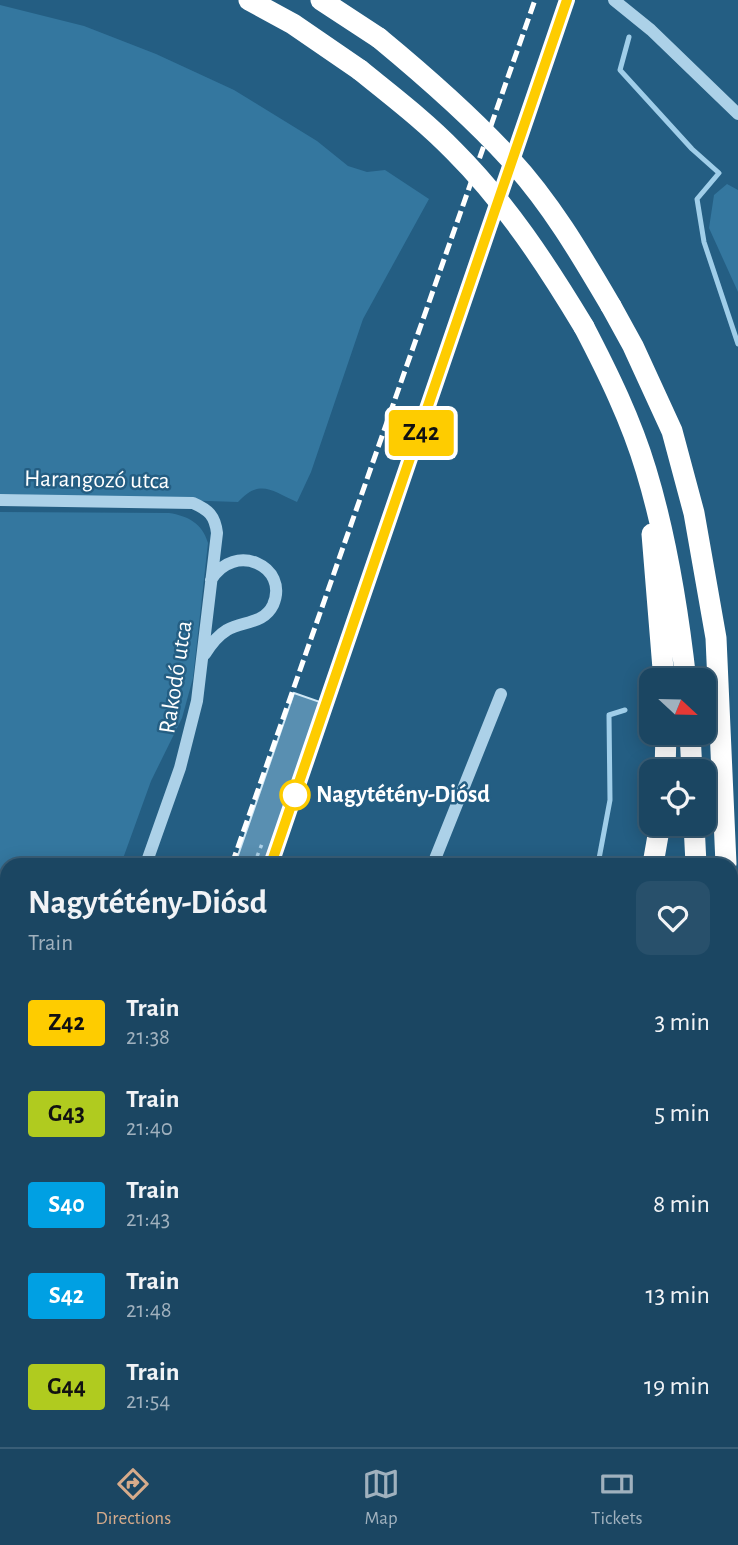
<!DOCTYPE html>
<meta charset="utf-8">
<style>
:root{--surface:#1b4662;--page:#28506b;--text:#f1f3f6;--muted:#a0b1be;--line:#395e77;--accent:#d6ab8b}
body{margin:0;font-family:"Alegreya Sans",sans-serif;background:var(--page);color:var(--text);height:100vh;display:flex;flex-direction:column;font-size:26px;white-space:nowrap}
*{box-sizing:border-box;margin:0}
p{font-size:23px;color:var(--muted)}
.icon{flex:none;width:38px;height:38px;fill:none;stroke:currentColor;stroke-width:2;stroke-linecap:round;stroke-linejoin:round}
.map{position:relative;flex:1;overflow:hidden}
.panel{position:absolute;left:0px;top:858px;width:738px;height:590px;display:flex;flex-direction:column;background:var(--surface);border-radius:21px 21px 0 0;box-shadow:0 4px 18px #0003,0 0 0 2px var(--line)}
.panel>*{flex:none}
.badge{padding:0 14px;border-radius:5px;font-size:24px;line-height:46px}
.needle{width:46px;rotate:112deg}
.tools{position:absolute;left:639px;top:668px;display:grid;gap:14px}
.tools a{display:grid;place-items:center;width:77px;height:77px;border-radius:14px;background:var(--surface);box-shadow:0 4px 18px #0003,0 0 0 2px var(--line);font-size:35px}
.map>.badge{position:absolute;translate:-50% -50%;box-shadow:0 0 0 4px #fff}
.round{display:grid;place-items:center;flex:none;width:74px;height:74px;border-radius:14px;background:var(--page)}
.overview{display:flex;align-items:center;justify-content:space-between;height:119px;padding:0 28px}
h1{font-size:33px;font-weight:600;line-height:52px}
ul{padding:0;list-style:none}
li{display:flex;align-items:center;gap:21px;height:91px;padding:0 28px}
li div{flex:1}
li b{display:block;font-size:26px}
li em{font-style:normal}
li .badge{min-width:77px;font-weight:700;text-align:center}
.tab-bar{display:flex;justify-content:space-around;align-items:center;height:98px;border-top:2px solid var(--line);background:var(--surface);font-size:19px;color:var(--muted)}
.tab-bar a{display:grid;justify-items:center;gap:4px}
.tab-bar .selected{color:var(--accent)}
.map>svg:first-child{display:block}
</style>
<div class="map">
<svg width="738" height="1447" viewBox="0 0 738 1447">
<rect width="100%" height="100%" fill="#245e83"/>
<path fill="#34779f" d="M 0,5 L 84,26 L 156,54 L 234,90 L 317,141 L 348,166 L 367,172 L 385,170 L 429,199 L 363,319 L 311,472 L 297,502 C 272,491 260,478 238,502 L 0,494 Z
M 727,184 L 738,190 L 738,292 L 709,228 L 714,195 Z
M 0,512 L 169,513 C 188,516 202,523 208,543 L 193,678 L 182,718 L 151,781 L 121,864 L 7,864 L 7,1110 L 0,1109 Z"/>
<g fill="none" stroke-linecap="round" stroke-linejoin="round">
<path stroke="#a0cee9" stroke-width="5" d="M 629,37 L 620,70 L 692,149 L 719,173 L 697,199 L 704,242 L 738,344
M 598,864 L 610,800 L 609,715 L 625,710"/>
</g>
<path fill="#598fb1" stroke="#d0e8f6" stroke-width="2" d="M 294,693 L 323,703 L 267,864 L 235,864 Z"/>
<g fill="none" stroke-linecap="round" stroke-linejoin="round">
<path stroke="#acd1e8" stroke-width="3.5" stroke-dasharray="3.5 5" stroke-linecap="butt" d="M 254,864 L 262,844"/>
<path stroke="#acd1e8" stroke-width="12" d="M 614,0 L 651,30 L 738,114
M 0,500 L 193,503 C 209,510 215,516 217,533 L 197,701 L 180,768 L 146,864
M 205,654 C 211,644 217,636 227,630 C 243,621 264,624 273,605 C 290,566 234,541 211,580
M 433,864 L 501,694
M 2,1082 L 7,1082
M 0,1274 L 7,1254
M 224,1447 L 227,1440"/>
<path stroke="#fff" stroke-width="21" d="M 249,0 L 293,24 L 360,70
M 321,0 L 379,38
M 611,306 L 633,346 L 672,431 L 694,513 L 716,638 L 726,864
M 584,327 C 608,373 631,420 646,470 C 667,539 678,609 686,681
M 652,534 L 664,681
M 690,733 L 692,772
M 665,772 L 666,733
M 694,824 L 696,864
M 653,864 L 660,824
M 732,989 L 738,1025
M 732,1261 L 733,1350
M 703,1440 L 703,1447
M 376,1447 L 380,1440"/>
<path stroke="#fff" stroke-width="5" stroke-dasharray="12 5" stroke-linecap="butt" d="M 232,864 L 535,0
M 271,864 L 567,0
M 31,1447 L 34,1440
M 62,1447 L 65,1440"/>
<path stroke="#fff" stroke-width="21" d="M 379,38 C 425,76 470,115 510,159 C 550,202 581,255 611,306
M 360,70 C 392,96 425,121 454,151 C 506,203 546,264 584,327
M 733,1350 L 733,1447"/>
</g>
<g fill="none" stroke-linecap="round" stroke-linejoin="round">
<defs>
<path id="line" d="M 271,864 L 567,0"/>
</defs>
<use href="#line" stroke="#fff" stroke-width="16"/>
<use href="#line" stroke="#fecc00" stroke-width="10"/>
</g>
<circle fill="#fff" stroke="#fecc00" stroke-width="3.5" cx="295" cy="795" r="14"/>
<g text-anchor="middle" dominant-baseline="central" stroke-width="5" stroke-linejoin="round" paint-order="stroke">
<g font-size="24" fill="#fff" stroke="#245e83">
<text transform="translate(97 480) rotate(1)">Harangozó utca</text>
<text transform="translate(176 677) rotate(-81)">Rakodó utca</text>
</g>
<g font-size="24" font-weight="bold" fill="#fff" stroke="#245e83" text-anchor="start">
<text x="316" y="795">Nagytétény-Diósd</text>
</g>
</g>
</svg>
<div class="tools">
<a><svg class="needle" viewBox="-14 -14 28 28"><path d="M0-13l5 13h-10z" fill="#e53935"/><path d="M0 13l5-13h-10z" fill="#a0b1be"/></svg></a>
<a><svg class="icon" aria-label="locate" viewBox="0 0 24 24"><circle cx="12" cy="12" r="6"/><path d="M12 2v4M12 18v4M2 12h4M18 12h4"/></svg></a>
</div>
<b class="badge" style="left:421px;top:433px;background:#fecc00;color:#111">Z42</b>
<section class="panel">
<div class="overview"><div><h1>Nagytétény-Diósd</h1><p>Train</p></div><a class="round"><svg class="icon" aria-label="heart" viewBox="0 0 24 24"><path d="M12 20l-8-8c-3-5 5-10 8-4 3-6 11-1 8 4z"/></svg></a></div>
<ul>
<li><span class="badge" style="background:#fecc00;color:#111">Z42</span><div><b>Train</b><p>21:38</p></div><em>3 min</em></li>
<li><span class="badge" style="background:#b0cb1f;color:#111">G43</span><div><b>Train</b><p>21:40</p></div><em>5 min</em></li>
<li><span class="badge" style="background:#00a0e3;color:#fff">S40</span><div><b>Train</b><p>21:43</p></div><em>8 min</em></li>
<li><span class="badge" style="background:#00a0e3;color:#fff">S42</span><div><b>Train</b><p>21:48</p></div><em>13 min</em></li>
<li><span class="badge" style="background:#b0cb1f;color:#111">G44</span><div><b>Train</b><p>21:54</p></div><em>19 min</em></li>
</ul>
</section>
</div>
<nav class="tab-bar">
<a class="selected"><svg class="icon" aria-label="directions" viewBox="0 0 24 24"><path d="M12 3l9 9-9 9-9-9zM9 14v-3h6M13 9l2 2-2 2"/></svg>Directions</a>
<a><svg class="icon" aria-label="map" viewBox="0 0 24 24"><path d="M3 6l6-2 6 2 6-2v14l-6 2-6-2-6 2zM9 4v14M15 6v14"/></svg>Map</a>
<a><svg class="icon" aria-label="tickets" viewBox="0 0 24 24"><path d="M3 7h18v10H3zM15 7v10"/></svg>Tickets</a>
</nav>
